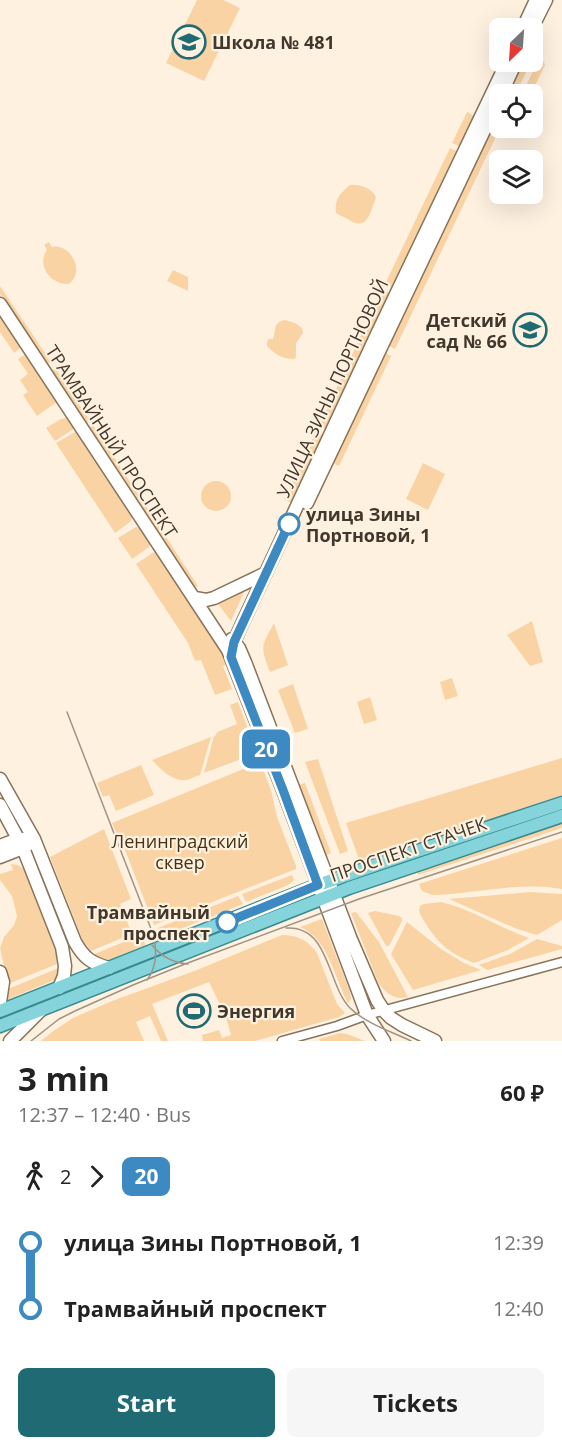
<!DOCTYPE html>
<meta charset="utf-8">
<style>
:root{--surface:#fff;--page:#f6f6f6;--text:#222;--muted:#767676;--accent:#206b73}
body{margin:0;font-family:"Open Sans",sans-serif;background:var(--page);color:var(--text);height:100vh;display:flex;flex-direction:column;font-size:22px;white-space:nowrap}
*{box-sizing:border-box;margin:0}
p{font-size:20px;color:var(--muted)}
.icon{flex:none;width:33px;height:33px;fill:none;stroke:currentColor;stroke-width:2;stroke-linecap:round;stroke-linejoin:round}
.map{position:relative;height:1041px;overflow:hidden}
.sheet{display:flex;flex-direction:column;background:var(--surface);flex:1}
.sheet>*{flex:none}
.badge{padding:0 12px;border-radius:9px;font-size:21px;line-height:39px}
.needle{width:39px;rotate:205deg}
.tools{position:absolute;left:489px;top:18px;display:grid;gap:12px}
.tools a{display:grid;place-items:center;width:54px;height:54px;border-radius:9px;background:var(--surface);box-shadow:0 6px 24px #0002;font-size:30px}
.map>.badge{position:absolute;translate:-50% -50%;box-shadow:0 0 0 3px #fff}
.legs{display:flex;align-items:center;gap:9px;height:66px;padding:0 18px;font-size:20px}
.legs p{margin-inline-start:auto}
.overview{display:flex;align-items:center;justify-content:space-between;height:102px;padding:0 18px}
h1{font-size:33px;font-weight:700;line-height:45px}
.cta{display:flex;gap:12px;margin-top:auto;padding:12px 18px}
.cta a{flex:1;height:69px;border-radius:9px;background:var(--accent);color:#fff;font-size:24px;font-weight:700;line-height:69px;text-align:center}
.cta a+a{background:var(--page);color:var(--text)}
ul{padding:0 18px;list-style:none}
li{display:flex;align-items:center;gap:21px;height:66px;font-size:22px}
li i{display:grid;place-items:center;width:9px;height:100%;margin:0 8px;background:currentColor}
li i::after{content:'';width:15px;height:15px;margin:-8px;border:4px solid;border-radius:50%;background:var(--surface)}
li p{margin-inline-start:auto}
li:first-child i{background:linear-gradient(#0000 50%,currentColor 0)}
li:last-child i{background:linear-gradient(currentColor 50%,#0000 0)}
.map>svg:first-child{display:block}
</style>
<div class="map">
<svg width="562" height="1041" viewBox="0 0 562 1041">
<rect width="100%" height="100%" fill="#fff1e0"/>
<path fill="#f9d3a3" d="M 197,0 L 223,0 L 240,8 L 204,81 L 166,63 Z
M 539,59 L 544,62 L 545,65 L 531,94 L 522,94 Z
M 522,62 L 531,62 L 516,93 L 508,90 Z
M 499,108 L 500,128 L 395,349 L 387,345 Z
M 467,112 L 476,117 L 461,147 L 452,143 Z
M 450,148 L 459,152 L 394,288 L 385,284 Z
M 350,185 C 359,184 373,188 376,198 C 370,210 369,232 349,220 C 345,217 340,216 336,213 C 334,200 340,193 350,185 Z
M 49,242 L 52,247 C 70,243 86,271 69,284 C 51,285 36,266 47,250 L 44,245 Z
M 173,270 L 188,277 L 188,291 L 167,281 Z
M 0,286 L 51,362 L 47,364 L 0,294 Z
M 382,290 L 391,294 L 328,430 L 319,426 Z
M 0,315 L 21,347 L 14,353 L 0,332 Z
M 285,320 L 295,323 L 302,328 L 303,333 L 296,343 L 296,356 L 295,359 C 282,359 276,355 267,346 L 267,342 L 269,339 L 273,339 C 277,329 272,323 285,320 Z
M 384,352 L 391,356 L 339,466 L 333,463 Z
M 26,354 L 57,402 L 37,416 L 23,395 L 28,392 L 20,380 L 28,374 L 18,359 Z
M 55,368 L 90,421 L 86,424 L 52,371 Z
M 66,418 L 69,419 L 75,428 L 55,441 L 46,428 L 61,419 Z
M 93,425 L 198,586 L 195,587 L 89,428 Z
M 77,431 L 133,516 L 130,522 L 115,533 L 56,443 Z
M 316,432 L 325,436 L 293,504 L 284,499 Z
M 423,463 L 445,474 L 428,510 L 406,499 Z
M201 496a15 15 0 1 1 30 0a15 15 0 1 1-30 0Z
M 136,527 L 141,529 L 151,544 L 149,547 L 132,559 L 118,538 Z
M 154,552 L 158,553 L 223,653 L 228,664 L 223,666 L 232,689 L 215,695 L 201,660 L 195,661 L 188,643 L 136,564 Z
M 244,592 L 231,621 L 218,604 Z
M 532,621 L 543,662 L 530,666 L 507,635 Z
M 274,623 L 288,665 L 270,672 C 260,646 261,647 274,623 Z
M 452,678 L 458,696 L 445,700 L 440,682 Z
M 293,684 L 308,729 L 295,733 L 278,690 Z
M 370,697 L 377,720 L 364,724 L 357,702 Z
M 238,702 L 257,753 L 204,773 L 214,736 L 216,735 L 217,732 L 237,724 L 230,705 Z
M 211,737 L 200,775 C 196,776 191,779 186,780 C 173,782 160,769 152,760 Z
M 562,758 L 562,795 L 360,862 L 346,823 Z
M 318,759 L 348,851 L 340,854 L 305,762 Z
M 260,762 L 271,790 L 277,817 L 296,866 L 296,869 L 154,925 L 120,837 L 118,837 L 112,823 Z
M 141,765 L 154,795 L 116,811 L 109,795 L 103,797 L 97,783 Z
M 305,783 L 331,853 L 325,856 L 298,785 Z
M 562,822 L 562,828 L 418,875 L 417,870 Z
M 104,829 L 131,899 L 120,904 L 132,934 L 91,951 L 83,941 L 50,857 Z
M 562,838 L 562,889 C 521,881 474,894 432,895 L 422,891 L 419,884 Z
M 11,864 L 18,865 L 25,870 L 55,946 L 57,964 L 8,984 L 0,948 L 4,937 L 14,925 L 17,916 L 12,896 L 0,880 L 0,874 L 13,870 Z
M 292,875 L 294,880 L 288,885 L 246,902 L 242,894 Z
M 530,892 L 562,894 L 562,920 L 537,935 L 517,929 L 449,899 Z
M 238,896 L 243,904 L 163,936 L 158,928 Z
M 441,902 C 472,909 499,928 529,938 L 508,950 L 474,963 C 446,952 435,941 420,914 L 419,909 L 421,905 L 424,904 Z
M 375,911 L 399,916 L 402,918 L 402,921 L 389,946 L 386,946 L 368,913 Z
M 356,912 L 379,942 L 408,997 C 395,1001 385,993 378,982 L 351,913 Z
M 322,919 L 350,992 L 351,999 L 348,1003 C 334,978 329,939 300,927 Z
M 407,922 L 441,949 L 464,963 L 481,970 L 413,990 L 391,954 Z
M 143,934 L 145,945 L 106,961 L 92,955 Z
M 282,935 C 297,935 308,940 317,953 L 337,1004 L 345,1013 L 339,1017 L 255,1041 L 203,1041 L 202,1035 L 219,1030 L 222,1038 L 231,1035 L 226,1017 L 209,982 L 152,1004 L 168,1041 L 161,1041 L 150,1016 L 136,1022 L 144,1041 L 41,1041 L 52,1032 L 73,1018 L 112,1001 L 197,970 Z
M 537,939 L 562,946 L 562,949 L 487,970 L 479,965 L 510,954 Z
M 61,967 L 57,979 L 6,1000 L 8,989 Z
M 340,1033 L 347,1034 L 365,1041 L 320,1041 L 319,1039 Z"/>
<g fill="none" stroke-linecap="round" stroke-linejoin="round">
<defs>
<path id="street" d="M 282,1041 L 337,1026 L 367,1015 L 562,962"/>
<path id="secondary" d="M 523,28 L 536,0
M 532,28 L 546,0
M 501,94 L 516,62
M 0,304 L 228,650 L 283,790 L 367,1015 L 384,1041
M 307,503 L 500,97
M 195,598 L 206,600 L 214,598 L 266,573
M 232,639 L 239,648 L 245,662 L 350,937 L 377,1000 L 384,1011 L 391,1018 L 402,1025 L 435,1041
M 231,657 L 234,642 L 242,624 L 378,332 L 507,62
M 0,779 L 34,839 L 75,942 C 84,958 91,963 109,968
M 0,805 L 23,848 L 62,947 L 65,966 L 64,976 L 59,988
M 0,846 L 18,839 L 24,839
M 0,857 L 23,848 L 29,844
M 0,972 L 3,982 L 0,1002
M 10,1041 L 41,1010"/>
<path id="primary" d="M 0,1011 L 318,885 L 393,859 L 562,803
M 0,1026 L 349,888 L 562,816"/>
</defs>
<use href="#street" stroke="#88745a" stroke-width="11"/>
<use href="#secondary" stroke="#88745a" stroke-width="15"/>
<use href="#primary" stroke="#388a8e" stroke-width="15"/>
<use href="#street" stroke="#fff" stroke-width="8"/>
<use href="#secondary" stroke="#fff" stroke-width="12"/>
<use href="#primary" stroke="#85d3db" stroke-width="12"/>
<path stroke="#9e9385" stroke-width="1.5" d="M 67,712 L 153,934 C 157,950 157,967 147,980
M 286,928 C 330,925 327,985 350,1008 C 365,1023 392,1032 411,1041
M 152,945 C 161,956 174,963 188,964
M 31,1041 L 59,1019 L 75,1011 L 133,985 L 185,964 L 359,899 L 562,832"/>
</g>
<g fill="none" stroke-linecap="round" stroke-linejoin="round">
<defs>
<path id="line-1" d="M 227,922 L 318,885 L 283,790 L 231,657 L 234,642 L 289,524"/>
</defs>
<use href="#line-1" stroke="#fff" stroke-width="14"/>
<use href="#line-1" stroke="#3d8ac2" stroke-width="9"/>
</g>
<defs>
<symbol id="school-ring" viewBox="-11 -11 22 22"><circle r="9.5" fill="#fff1e0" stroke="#206b73" stroke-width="1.5"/><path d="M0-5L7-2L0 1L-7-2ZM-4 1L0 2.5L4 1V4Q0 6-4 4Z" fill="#206b73"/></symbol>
<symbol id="stadium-ring" viewBox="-11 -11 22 22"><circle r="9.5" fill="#fff1e0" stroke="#206b73" stroke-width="1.5"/><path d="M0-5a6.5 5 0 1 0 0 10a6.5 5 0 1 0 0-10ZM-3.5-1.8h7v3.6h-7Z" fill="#206b73"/></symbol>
</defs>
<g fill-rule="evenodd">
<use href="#school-ring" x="170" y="23" width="38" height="38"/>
<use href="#school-ring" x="511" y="311" width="38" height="38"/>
<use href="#stadium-ring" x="175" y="992" width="38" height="38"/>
</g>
<g fill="#fff" stroke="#3d8ac2" stroke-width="3">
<circle cx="289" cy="524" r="10"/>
<circle cx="227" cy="922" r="10"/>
</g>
<g text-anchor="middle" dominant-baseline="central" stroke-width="4.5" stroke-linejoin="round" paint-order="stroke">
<g font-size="18" font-weight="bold" fill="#40382c" stroke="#fff1e0" text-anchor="start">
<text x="212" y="42">Школа № 481</text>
<text x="507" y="320" text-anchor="end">Детский<tspan x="507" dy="21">сад № 66</tspan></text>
<text x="217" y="1011">Энергия</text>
</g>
<g font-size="18" fill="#40382c" stroke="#fff1e0">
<text transform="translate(332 388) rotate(-65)">УЛИЦА ЗИНЫ ПОРТНОВОЙ</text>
<text transform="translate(112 441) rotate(57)">ТРАМВАЙНЫЙ ПРОСПЕКТ</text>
<text transform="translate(408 849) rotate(-19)">ПРОСПЕКТ СТАЧЕК</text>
</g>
<g font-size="18" font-weight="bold" fill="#40382c" stroke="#fff1e0" text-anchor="start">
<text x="306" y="514">улица Зины<tspan x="306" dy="21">Портновой, 1</tspan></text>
<text x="210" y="912" text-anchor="end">Трамвайный<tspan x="210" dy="21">проспект</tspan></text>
</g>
<g font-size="18" fill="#463113" stroke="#fff1e0">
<text x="180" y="841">Ленинградский<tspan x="180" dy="21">сквер</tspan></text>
</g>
</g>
</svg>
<div class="tools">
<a><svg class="needle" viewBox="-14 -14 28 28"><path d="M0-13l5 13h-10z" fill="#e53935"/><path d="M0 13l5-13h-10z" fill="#767676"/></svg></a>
<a><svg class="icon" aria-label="locate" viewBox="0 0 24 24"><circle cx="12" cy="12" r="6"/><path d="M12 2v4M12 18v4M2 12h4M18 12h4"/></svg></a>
<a><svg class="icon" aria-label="layers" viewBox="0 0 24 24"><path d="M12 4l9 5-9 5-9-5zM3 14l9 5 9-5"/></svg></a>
</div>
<b class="badge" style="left:266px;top:749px;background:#3d8ac2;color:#fff">20</b>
</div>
<section class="sheet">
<div class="overview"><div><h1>3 min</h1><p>12:37 – 12:40 · Bus</p></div><b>60 ₽</b></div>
<div class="legs"><svg class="icon" aria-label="walk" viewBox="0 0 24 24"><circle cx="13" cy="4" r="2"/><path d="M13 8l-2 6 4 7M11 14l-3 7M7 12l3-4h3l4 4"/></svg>2<svg class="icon" aria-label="forward" viewBox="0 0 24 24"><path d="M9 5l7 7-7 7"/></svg><b class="badge" style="background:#3d8ac2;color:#fff">20</b></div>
<ul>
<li><i style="color:#3d8ac2"></i><b>улица Зины Портновой, 1</b><p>12:39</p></li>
<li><i style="color:#3d8ac2"></i><b>Трамвайный проспект</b><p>12:40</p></li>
</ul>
<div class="cta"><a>Start</a><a>Tickets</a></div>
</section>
